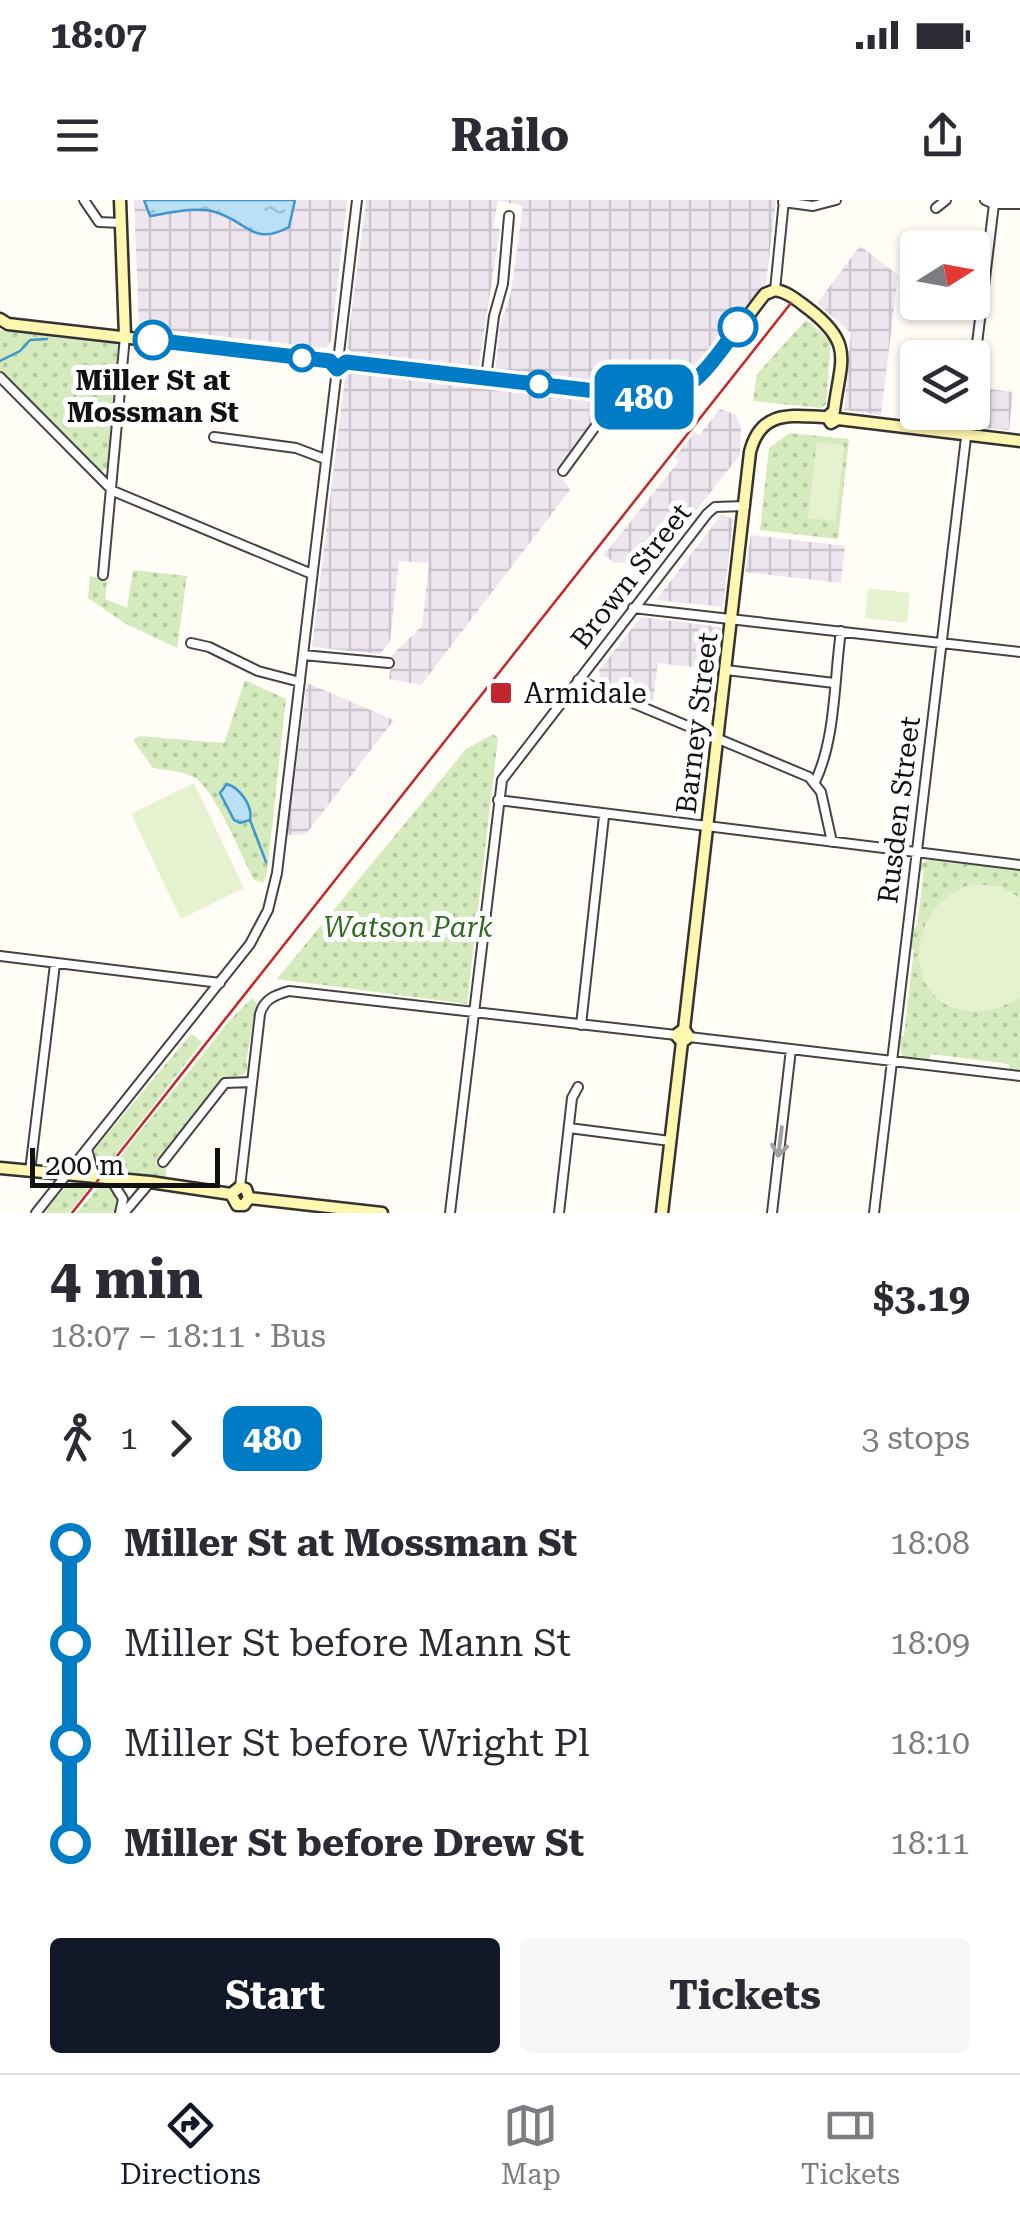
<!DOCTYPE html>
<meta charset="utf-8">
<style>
:root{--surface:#fff;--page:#f7f7f7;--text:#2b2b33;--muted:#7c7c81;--line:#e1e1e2;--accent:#111827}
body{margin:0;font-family:"Roboto Serif",serif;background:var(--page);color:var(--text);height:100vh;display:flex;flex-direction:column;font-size:38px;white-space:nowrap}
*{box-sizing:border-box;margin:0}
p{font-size:32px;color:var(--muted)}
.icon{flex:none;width:55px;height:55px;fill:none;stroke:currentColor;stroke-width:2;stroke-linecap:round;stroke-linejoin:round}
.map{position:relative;height:1013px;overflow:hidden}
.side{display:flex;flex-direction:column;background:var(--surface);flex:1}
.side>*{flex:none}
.badge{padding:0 20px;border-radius:15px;font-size:35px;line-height:65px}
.needle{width:65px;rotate:79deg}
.controls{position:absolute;left:900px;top:30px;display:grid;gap:20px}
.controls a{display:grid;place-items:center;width:90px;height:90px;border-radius:10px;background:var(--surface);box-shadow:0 2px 8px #0004;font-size:50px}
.scale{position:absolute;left:30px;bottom:25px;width:190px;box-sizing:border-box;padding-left:10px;border:5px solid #111;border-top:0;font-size:28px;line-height:35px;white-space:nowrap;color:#111;-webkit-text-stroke:8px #fff;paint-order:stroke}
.map>.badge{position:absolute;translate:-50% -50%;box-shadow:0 0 0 5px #fff}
.legs{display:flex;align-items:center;gap:15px;height:110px;padding:0 50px;font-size:32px}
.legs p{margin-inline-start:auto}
.overview{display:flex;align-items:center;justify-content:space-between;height:170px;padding:0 50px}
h1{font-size:55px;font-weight:700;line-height:75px}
.primary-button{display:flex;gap:20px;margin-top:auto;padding:20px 50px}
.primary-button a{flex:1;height:115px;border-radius:10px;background:var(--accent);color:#fff;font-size:40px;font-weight:700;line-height:115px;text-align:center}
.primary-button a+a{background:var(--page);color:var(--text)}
ul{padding:0 50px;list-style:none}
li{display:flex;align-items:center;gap:35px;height:100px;font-size:38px}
li i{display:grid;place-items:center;width:15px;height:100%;margin:0 12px;background:currentColor}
li i::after{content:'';width:25px;height:25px;margin:-12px;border:8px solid;border-radius:50%;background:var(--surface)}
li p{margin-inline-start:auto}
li:first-child i{background:linear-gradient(#0000 50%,currentColor 0)}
li:last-child i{background:linear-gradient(currentColor 50%,#0000 0)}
.status{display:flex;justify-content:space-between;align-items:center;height:70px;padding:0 50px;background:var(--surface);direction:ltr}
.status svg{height:28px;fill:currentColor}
header{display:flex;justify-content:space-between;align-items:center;height:130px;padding:0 50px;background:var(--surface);font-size:45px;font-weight:700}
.tab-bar{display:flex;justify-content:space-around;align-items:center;height:140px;border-top:2px solid var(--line);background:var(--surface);font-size:28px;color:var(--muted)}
.tab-bar a{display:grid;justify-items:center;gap:5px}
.tab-bar .current{color:var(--accent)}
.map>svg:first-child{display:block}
</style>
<div class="status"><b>18:07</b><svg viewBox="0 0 49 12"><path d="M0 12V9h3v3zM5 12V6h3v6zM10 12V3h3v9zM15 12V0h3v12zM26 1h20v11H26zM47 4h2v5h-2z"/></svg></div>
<header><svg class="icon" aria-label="menu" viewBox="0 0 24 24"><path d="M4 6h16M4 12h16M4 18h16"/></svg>Railo<svg class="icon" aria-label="share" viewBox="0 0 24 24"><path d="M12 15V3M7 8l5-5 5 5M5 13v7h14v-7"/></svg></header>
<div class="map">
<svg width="1020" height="1013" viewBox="0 0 1020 1013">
<defs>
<pattern id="industrial-grid" width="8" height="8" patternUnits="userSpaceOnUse" patternTransform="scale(2.5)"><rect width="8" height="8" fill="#eee6ef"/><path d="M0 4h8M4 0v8" fill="none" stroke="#cbc4cc"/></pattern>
<pattern id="grass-dots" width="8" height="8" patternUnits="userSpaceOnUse" patternTransform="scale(2.5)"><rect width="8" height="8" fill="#d5ebbd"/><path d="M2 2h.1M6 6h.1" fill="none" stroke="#b6c8a1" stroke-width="1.8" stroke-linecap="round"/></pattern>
<pattern id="water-ripples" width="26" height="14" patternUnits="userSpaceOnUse" patternTransform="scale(2.5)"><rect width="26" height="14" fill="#b9e0f7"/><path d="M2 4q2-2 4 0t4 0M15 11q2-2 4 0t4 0" fill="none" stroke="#9ebfd3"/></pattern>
</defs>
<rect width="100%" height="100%" fill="#fffdf5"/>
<path fill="url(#industrial-grid)" d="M 134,0 L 347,0 L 331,141 L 326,148 L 139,127 Z
M 366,0 L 776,0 L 766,83 L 681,183 L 661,189 L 495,174 L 500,125 L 511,93 L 523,6 L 498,0 L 493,28 L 500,29 L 478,171 L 355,155 L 347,148 Z
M 860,46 L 898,75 L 881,215 L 844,210 L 851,133 L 817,103 Z
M 353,172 L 595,200 L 600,210 L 557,270 L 570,290 L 421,485 L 389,479 L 392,455 L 422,426 L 429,363 L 399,361 L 390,441 L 380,454 L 312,447 L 345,177 Z
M 981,188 L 1013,192 L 1009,230 L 976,227 Z
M 720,209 L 736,215 L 741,227 L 740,255 L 654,363 L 614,363 L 604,355 L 679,261 L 675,257 L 695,232 L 699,235 Z
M 722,314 L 733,319 L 723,407 L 656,400 Z
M 751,335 L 845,346 L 841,383 L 745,372 Z
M 641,417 L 721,427 L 716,470 L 658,463 L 653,502 L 600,480 L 599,470 Z
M 307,483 L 394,520 L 306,634 L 287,635 Z"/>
<path fill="url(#grass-dots)" d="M 806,120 L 831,141 L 826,204 L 822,208 L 753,201 L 757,174 Z
M 0,130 L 116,140 L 119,149 L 108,268 L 98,272 L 0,173 Z
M 790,233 L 849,239 L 838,339 L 760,330 L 769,248 Z
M 133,370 L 187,376 L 177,448 L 126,424 L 88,398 L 90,376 L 107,380 L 105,399 L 127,408 Z
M 245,480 L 286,499 L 267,673 L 263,683 L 254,680 C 242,657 214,587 193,577 C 182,571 165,570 153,568 L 133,540 L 139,536 L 224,543 Z
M 493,534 L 498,538 L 467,804 L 277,779 L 466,549 Z
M 931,659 L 1020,670 L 1020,871 L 1009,871 L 1009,864 L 931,854 L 929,861 L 903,858 L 898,839 L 904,835 L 914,749 L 909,750 L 912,728 L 917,726 L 924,670 L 919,670 L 920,664 Z
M 252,798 L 257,803 L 246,862 L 248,868 L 244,874 L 223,880 L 156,962 L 157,966 L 166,969 L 166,978 L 106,974 L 232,818 Z
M 191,834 L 202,842 L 102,972 C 92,966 92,961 94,950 Z
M 72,980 L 93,983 L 69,1013 L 42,1013 Z
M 102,983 L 110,985 L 120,1000 L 114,1013 L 77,1013 Z"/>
<path fill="#e6f2cf" d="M 817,242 L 844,245 L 836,321 L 808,318 Z
M 868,388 L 910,393 L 907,423 L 865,418 Z
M 194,583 L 244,688 L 181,719 L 131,614 Z
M 974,684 L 1002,687 L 1020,698 L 1020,797 C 992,817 942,819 925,782 C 907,742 932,693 974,684 Z"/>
<path fill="url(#water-ripples)" stroke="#3f96cf" stroke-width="2.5" d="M 144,0 L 295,0 L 289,27 C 253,47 247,21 215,12 C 197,6 169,13 150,16 Z
M 227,584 C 240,588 253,606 250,620 L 240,623 L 234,620 L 220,593 Z"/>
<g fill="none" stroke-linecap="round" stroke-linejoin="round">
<path stroke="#3f96cf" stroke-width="2.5" d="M 0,161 L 20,151 L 30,140 L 47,139
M 250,620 L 266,662"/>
<defs>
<path id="street" d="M 84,0 L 99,22 L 121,23
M 985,0 L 994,4 L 1020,4
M 783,2 L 813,6 L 836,0
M 936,8 L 946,0
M 775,90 L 784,0
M 339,153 L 357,0
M 0,177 L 113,291 L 312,374
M 486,178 L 494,116 L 503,84 L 509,16
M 972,185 L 994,4
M 214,237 L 296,248 L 325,259
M 563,271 L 619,194
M 103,375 L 125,136
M 633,408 L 1020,452
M 191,443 L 209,447 L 258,471 L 300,482
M 303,455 L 389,463
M 726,470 L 834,483
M 578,480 L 809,577 L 821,592 L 832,642
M 815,582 C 836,538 834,479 841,431
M 498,600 L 1020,665
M 0,756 L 220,783
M 581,825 L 604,616
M 689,837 L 1020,876
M 569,928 L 670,941
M 87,949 L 95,978
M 163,962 L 225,883 L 252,882
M 30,971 L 55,764
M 113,983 L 123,999 L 120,1013
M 240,987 L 260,814 C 264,799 275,795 289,791 L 676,835
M 36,1013 L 250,744 L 268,710 L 277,673 L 337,169
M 124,1013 L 146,987
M 450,1013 L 502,580 L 707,314 L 715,307 L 745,306
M 559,1013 L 572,898 L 578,887
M 772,1013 L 791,849
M 874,1013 L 969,212"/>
<path id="secondary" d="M 120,0 L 125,136
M 0,119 L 8,124 L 330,161 L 337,169 L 346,162
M 346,162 L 646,197 C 700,201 734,131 765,94 L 775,90 C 789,92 799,102 810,110 C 855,145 840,161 834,211
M 827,217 L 831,223 L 838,219 L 1020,241
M 684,829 L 750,252 C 761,209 791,216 827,217 L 834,211
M 0,968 L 150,982 L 231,994
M 231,994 L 237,1005 L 244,1005 L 249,998
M 231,994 L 240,987 L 246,989 L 249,998
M 249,998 L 382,1013
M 662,1013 L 682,842 L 689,837 L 684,829 L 676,835 L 682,842"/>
</defs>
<use href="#street" stroke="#444" stroke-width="12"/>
<use href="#secondary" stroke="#333" stroke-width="15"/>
<use href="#street" stroke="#fff" stroke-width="8"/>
<use href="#secondary" stroke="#fff6b0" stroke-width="10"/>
<path stroke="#c4262e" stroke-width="2.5" d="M 72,1013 L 791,103"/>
</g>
<defs><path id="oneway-shaft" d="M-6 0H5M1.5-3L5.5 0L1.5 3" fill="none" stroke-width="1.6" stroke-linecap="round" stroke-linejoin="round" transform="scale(2.5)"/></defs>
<use stroke="#a0a0a0" href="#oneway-shaft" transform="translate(780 942) rotate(97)"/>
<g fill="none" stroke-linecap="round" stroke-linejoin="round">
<defs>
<path id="line-1" d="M 153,140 L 330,161 L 337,169 L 346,162 L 656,198 C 697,191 715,158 738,127"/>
</defs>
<use href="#line-1" stroke="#fff" stroke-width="22"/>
<use href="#line-1" stroke="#007cc6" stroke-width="15"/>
</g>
<g fill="#fff" stroke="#007cc6" stroke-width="5">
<circle cx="738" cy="127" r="18"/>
<circle cx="153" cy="140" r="18"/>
<circle cx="302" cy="158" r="12"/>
<circle cx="539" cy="184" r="12"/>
</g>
<rect fill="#c4262e" stroke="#fff" stroke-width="4" x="489" y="481" width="24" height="24" rx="5"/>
<g text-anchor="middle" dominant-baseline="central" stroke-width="10" stroke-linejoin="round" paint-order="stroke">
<g font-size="28" font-weight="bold" fill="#111" stroke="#fff">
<text x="153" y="180">Miller St at<tspan x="153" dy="32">Mossman St</tspan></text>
</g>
<g font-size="28" fill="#111" stroke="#fff">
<text transform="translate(631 376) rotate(-52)">Brown Street</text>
<text transform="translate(697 523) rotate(-83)">Barney Street</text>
<text transform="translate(899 610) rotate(-83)">Rusden Street</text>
</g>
<g font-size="28" fill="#111" stroke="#fff" text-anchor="start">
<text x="524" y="493">Armidale</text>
</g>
<g font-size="28" font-style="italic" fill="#2f6b1f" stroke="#fff">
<text x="408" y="727">Watson Park</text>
</g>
</g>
</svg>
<div class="controls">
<a><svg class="needle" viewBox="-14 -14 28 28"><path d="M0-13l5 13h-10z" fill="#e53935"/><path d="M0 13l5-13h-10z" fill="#7c7c81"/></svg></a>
<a><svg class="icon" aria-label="layers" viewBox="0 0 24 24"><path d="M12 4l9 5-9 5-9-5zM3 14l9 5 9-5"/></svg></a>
</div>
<div class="scale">200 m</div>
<b class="badge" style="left:644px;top:197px;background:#007cc6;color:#fff">480</b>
</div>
<section class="side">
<div class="overview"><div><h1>4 min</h1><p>18:07 – 18:11 · Bus</p></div><b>$3.19</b></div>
<div class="legs"><svg class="icon" aria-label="walk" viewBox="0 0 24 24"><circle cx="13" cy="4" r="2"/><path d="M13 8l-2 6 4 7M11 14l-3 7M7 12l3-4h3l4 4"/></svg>1<svg class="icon" aria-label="forward" viewBox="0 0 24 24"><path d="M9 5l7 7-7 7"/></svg><b class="badge" style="background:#007cc6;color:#fff">480</b><p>3 stops</p></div>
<ul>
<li><i style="color:#007cc6"></i><b>Miller St at Mossman St</b><p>18:08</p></li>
<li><i style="color:#007cc6"></i><span>Miller St before Mann St</span><p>18:09</p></li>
<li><i style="color:#007cc6"></i><span>Miller St before Wright Pl</span><p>18:10</p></li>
<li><i style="color:#007cc6"></i><b>Miller St before Drew St</b><p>18:11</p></li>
</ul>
<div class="primary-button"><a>Start</a><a>Tickets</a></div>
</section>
<nav class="tab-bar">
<a class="current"><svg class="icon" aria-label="directions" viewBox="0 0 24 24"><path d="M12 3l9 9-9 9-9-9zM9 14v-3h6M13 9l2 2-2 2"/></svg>Directions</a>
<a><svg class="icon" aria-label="map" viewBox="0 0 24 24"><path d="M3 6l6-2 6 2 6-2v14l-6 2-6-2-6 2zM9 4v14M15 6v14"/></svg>Map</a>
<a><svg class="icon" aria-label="tickets" viewBox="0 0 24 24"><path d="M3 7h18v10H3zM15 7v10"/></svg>Tickets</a>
</nav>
